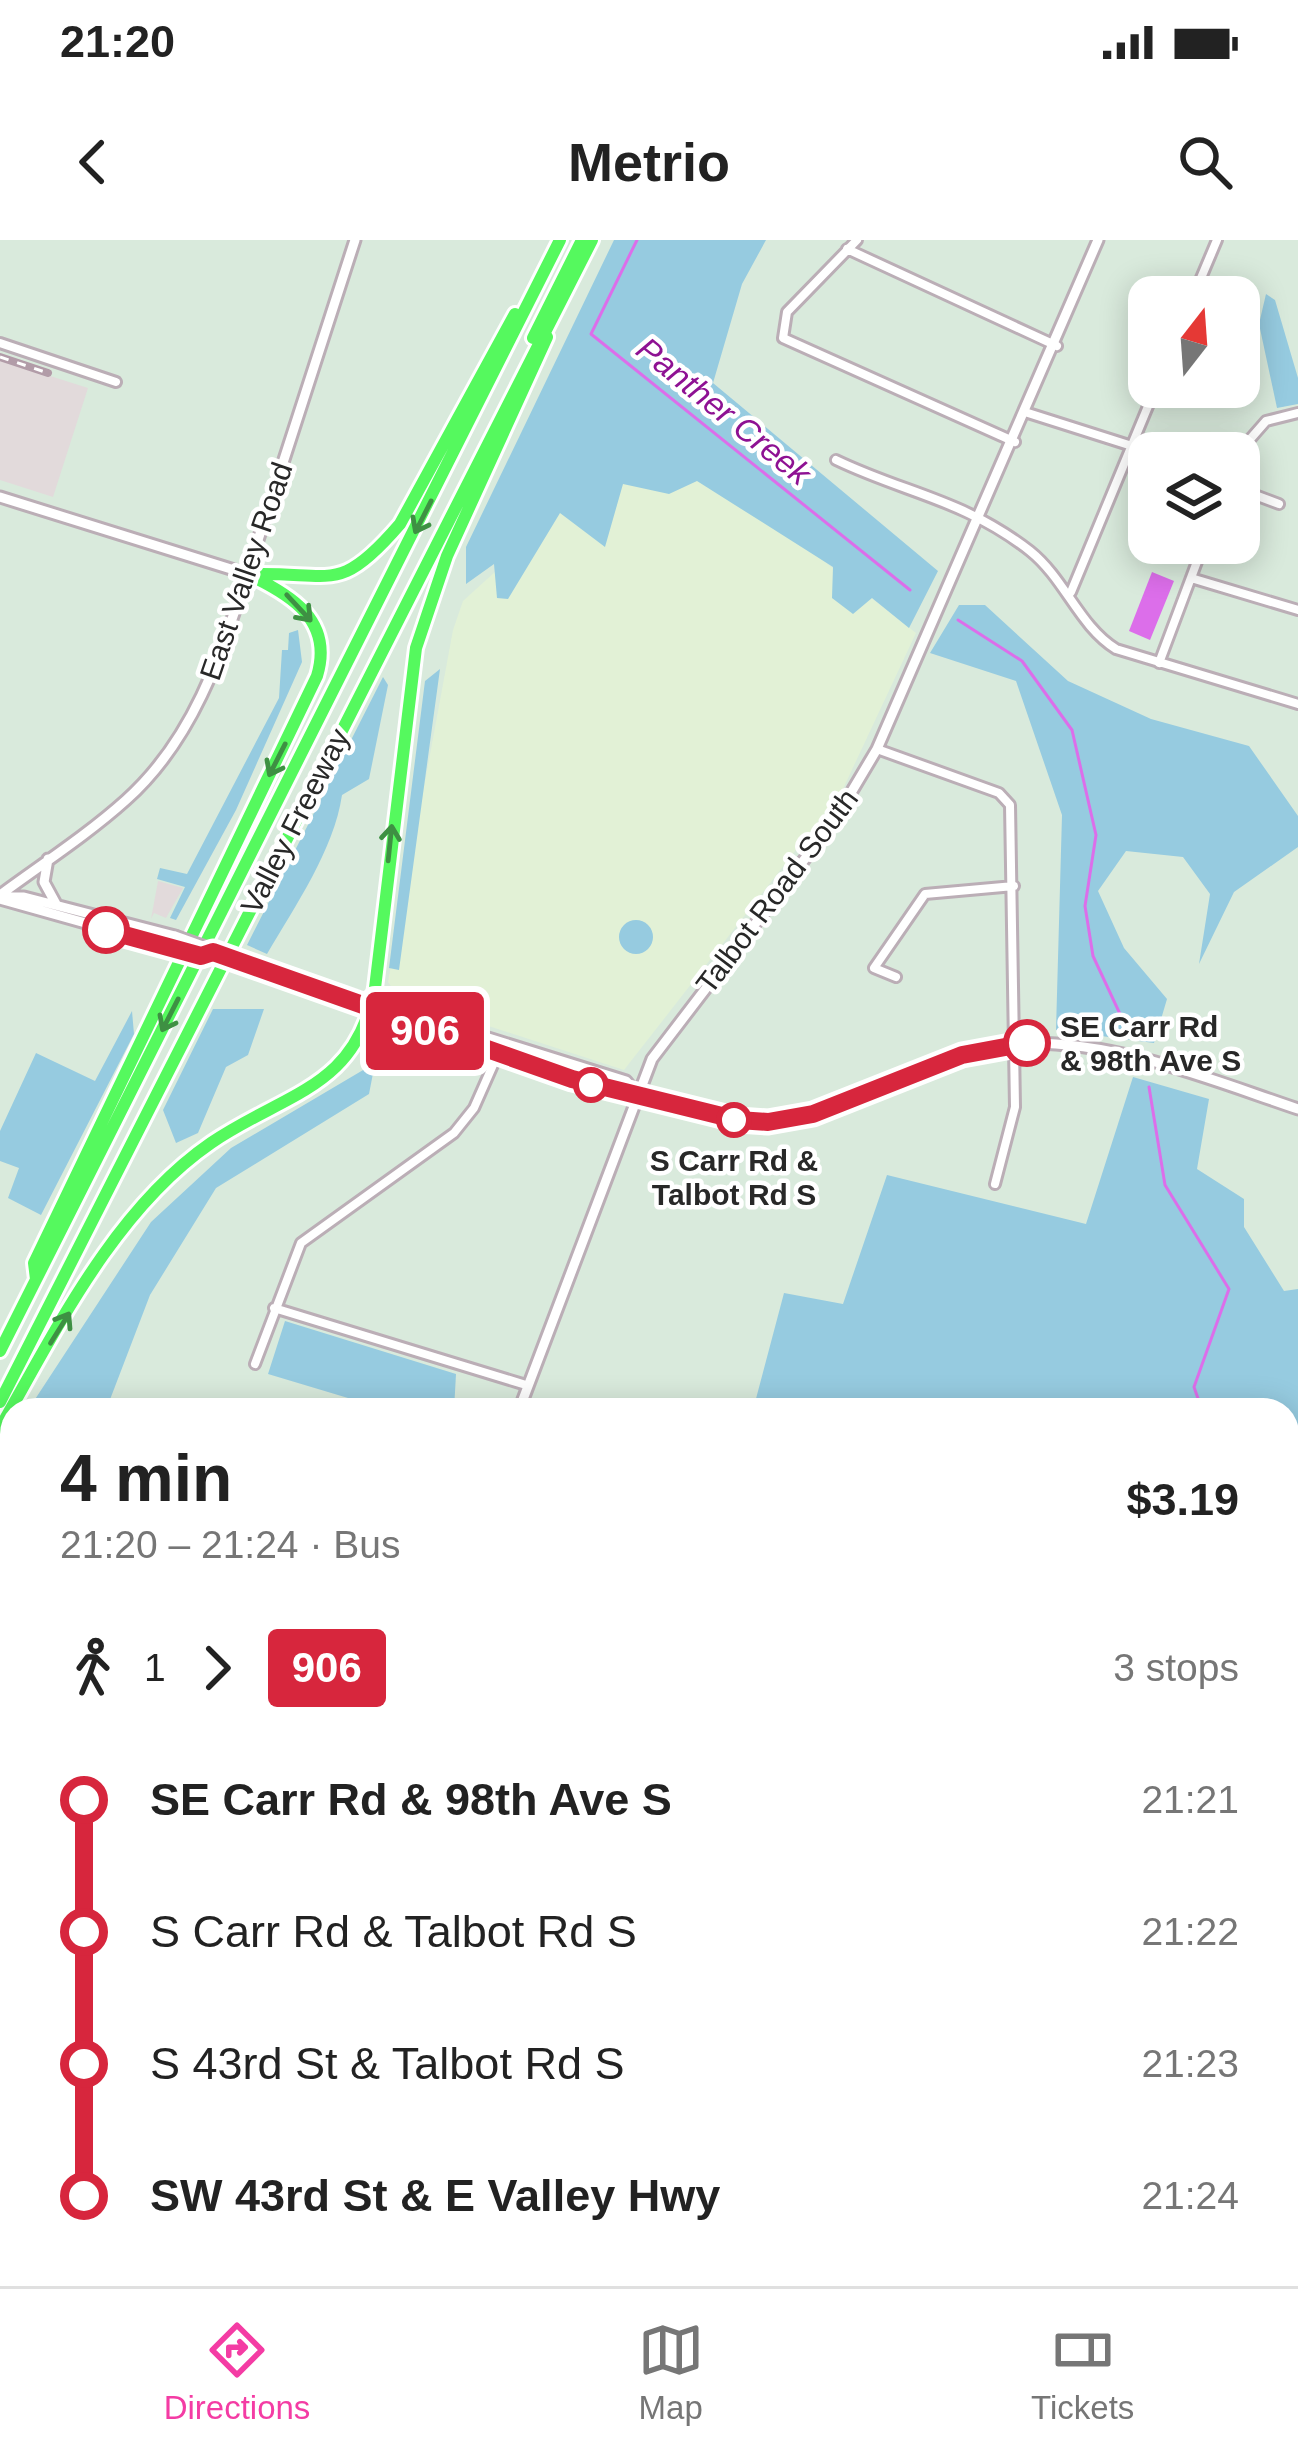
<!DOCTYPE html>
<meta charset="utf-8">
<style>
:root{--surface:#fff;--page:#f6f6f6;--text:#222;--muted:#767676;--line:#e0e0e0;--accent:#f43ca4}
body{margin:0;font-family:Arial,sans-serif;background:var(--page);color:var(--text);height:100vh;display:flex;flex-direction:column;font-size:45px;white-space:nowrap}
*{box-sizing:border-box;margin:0}
p{font-size:39px;color:var(--muted)}
.icon{flex:none;width:66px;height:66px;fill:none;stroke:currentColor;stroke-width:2;stroke-linecap:round;stroke-linejoin:round}
.map{position:relative;flex:1;overflow:hidden}
.drawer{position:absolute;left:0px;top:1158px;width:1299px;height:888px;display:flex;flex-direction:column;background:var(--surface);border-radius:36px 36px 0 0;box-shadow:0 6px 30px #0003}
.drawer>*{flex:none}
.badge{padding:0 24px;border-radius:9px;font-size:42px;line-height:78px}
.needle{width:78px;rotate:17deg}
.controls{position:absolute;left:1128px;top:36px;display:grid;gap:24px}
.controls a{display:grid;place-items:center;width:132px;height:132px;border-radius:24px;background:var(--surface);box-shadow:0 6px 30px #0003;font-size:60px}
.map>.badge{position:absolute;translate:-50% -50%;box-shadow:0 0 0 6px #fff}
.legs{display:flex;align-items:center;gap:18px;height:132px;padding:0 60px;font-size:39px}
.legs p{margin-inline-start:auto}
.summary{display:flex;align-items:center;justify-content:space-between;height:204px;padding:0 60px}
h1{font-size:66px;font-weight:800;line-height:90px}
ul{padding:0 60px;list-style:none}
li{display:flex;align-items:center;gap:42px;height:132px;font-size:45px}
li i{display:grid;place-items:center;width:18px;height:100%;margin:0 15px;background:currentColor}
li i::after{content:'';width:30px;height:30px;margin:-15px;border:9px solid;border-radius:50%;background:var(--surface)}
li p{margin-inline-start:auto}
li:first-child i{background:linear-gradient(#0000 50%,currentColor 0)}
li:last-child i{background:linear-gradient(currentColor 50%,#0000 0)}
.status{display:flex;justify-content:space-between;align-items:center;height:84px;padding:0 60px;background:var(--surface);direction:ltr}
.status svg{height:33px;fill:currentColor}
header{display:flex;justify-content:space-between;align-items:center;height:156px;padding:0 60px;background:var(--surface);font-size:54px;font-weight:800}
.dock{display:flex;justify-content:space-around;align-items:center;height:168px;border-top:3px solid var(--line);background:var(--surface);font-size:33px;color:var(--muted)}
.dock a{display:grid;justify-items:center;gap:6px}
.dock .on{color:var(--accent)}
.map>svg:first-child{display:block}
</style>
<div class="status"><b>21:20</b><svg viewBox="0 0 49 12"><path d="M0 12V9h3v3zM5 12V6h3v6zM10 12V3h3v9zM15 12V0h3v12zM26 1h20v11H26zM47 4h2v5h-2z"/></svg></div>
<header><svg class="icon" aria-label="back" viewBox="0 0 24 24"><path d="M15 5l-7 7 7 7"/></svg>Metrio<svg class="icon" aria-label="search" viewBox="0 0 24 24"><circle cx="10" cy="10" r="6"/><path d="M15 15l6 6"/></svg></header>
<div class="map">
<svg width="1298" height="2046" viewBox="0 0 1298 2046">
<rect width="100%" height="100%" fill="#d9eadc"/>
<path fill="#e2dadb" d="M 0,120 L 88,148 L 53,257 L 0,240 Z
M 158,641 L 183,648 L 166,678 L 154,673 L 151,679 Z"/>
<path fill="#e2f1d6" d="M 653,188 L 916,393 L 842,551 L 624,830 L 430,767 L 398,756 L 388,742 L 453,390 L 463,361 Z"/>
<path fill="#96cbe0" d="M 614,0 L 766,0 L 742,44 L 713,143 L 938,331 L 909,388 L 872,358 L 853,374 L 832,358 L 833,327 L 697,241 L 669,254 L 623,244 L 605,307 L 560,273 L 508,359 L 497,358 L 494,324 L 466,344 L 466,307 Z
M 1266,54 L 1275,60 L 1298,138 L 1298,164 L 1277,168 L 1259,84 Z
M 959,365 L 985,365 L 1068,441 L 1151,479 L 1249,506 L 1298,576 L 1298,607 L 1234,652 L 1199,724 L 1210,654 L 1183,617 L 1126,611 L 1098,651 L 1124,708 L 1167,759 L 1154,803 L 1056,790 L 1062,575 L 1016,441 L 930,413 Z
M 298,390 L 302,422 L 236,570 L 176,680 L 170,678 L 185,647 L 157,639 L 160,628 L 187,634 L 279,458 L 282,410 L 288,410 L 289,393 Z
M 440,429 L 399,730 L 389,728 L 425,441 Z
M 383,437 L 388,445 L 369,539 L 342,555 C 334,610 295,666 267,714 L 247,705 Z
M619 697a17 17 0 1 1 34 0a17 17 0 1 1-34 0Z
M 213,769 L 264,769 L 248,815 L 226,827 L 198,893 L 176,903 L 163,870 Z
M 132,771 L 134,794 L 41,975 L 8,958 L 19,928 L 0,921 L 0,891 L 36,813 L 95,841 Z
M 375,823 L 369,854 L 216,948 L 150,1055 L 106,1170 L 28,1170 L 151,982 L 231,908 Z
M 1133,837 L 1209,859 L 1197,929 L 1244,959 L 1244,987 L 1284,1051 L 1298,1049 L 1298,1558 L 1287,1555 L 1287,1170 L 753,1170 L 784,1053 L 843,1064 L 887,935 L 1086,984 Z
M 285,1081 L 456,1134 L 454,1170 L 388,1170 L 268,1134 Z
M 12,1200 L 12,1394 L 0,1419 L 0,1223 Z
M 0,1696 L 12,1703 L 12,2034 L 53,2034 L 48,2046 L 0,2046 Z
M 475,2034 L 697,2034 L 695,2046 L 473,2046 Z
M 1066,2034 L 1190,2034 L 1187,2046 L 1086,2046 L 1065,2038 Z"/>
<path fill="#dc6eea" d="M 1152,332 L 1174,341 L 1150,400 L 1129,391 Z"/>
<g fill="none" stroke-linecap="round" stroke-linejoin="round">
<path stroke="#dc6eea" stroke-width="3" d="M 637,0 L 591,94 L 910,350
M 958,380 L 1022,421 L 1072,490 L 1096,595 L 1085,666 L 1093,716 L 1127,789
M 1149,847 L 1165,945 L 1229,1049 L 1194,1147 L 1202,1170
M 1287,1315 L 1298,1331"/>
<defs>
<path id="minor" d="M 857,0 L 787,72 L 783,98 L 1015,202
M 847,9 L 1057,106
M 1193,57 L 1217,0
M 0,103 L 116,142
M 1028,173 L 1132,206
M 1238,213 L 1266,181 L 1298,173
M 836,220 C 907,254 963,259 1030,311 C 1065,339 1079,386 1116,409 L 1298,464
M 1239,249 L 1279,264
M 1191,338 L 1298,370
M 1071,352 L 1156,147
M 1159,423 L 1204,303
M 877,509 L 999,553 L 1010,565 L 1015,867 L 995,944
M 896,737 L 874,728 L 925,654 L 1014,646
M 274,1068 L 526,1145
M 255,1124 L 301,1003 L 454,893 L 474,868 L 497,816
M 12,1548 L 12,1631
M 1287,1613 L 1298,1616
M 1287,1739 L 1298,1742
M 1287,1838 L 1298,1843
M 927,2034 L 975,2046
M 1253,2034 L 1281,2046
M 1054,2046 L 1058,2034"/>
<path id="tertiary" d="M 247,334 L 355,0
M 519,1170 L 652,819 L 836,578 L 877,509 L 1098,0
M 263,2046 L 267,2034"/>
<path id="secondary" d="M 0,257 L 247,334 C 220,417 193,500 126,560 C 87,595 42,624 0,655
M 48,619 L 44,642 L 56,664
M 0,657 L 24,657 L 175,696
M 0,659 L 171,707
M 264,728 L 626,841 L 636,853
M 372,764 C 394,793 596,847 638,853 C 665,857 690,873 717,877 C 741,881 765,883 789,879 C 870,866 941,804 1023,803 C 1118,801 1209,839 1298,869
M 361,802 L 379,789 L 411,789"/>
<path id="motorway" d="M 533,98 L 582,0
M 254,334 C 333,332 339,355 400,284 L 515,74
M 36,1039 L 34,1023 L 317,436 C 334,380 290,354 247,334
M 0,1111 L 560,0
M 0,1162 L 592,0
M 0,1188 C 56,1090 115,969 211,903 C 286,852 356,849 375,748 L 416,408 L 447,316 L 547,97"/>
</defs>
<use href="#minor" stroke="#bbaeb6" stroke-width="14"/>
<use href="#tertiary" stroke="#bbaeb6" stroke-width="15"/>
<use href="#secondary" stroke="#bbaeb6" stroke-width="15"/>
<use href="#motorway" stroke="#fff" stroke-width="18"/>
<use href="#minor" stroke="#fff" stroke-width="8"/>
<use href="#tertiary" stroke="#fff" stroke-width="9"/>
<use href="#secondary" stroke="#fff" stroke-width="9"/>
<use href="#motorway" stroke="#55f95e" stroke-width="12"/>
<defs>
<path id="rail" d="M 0,117 L 48,133"/>
</defs>
<use href="#rail" stroke="#b29ca8" stroke-width="8"/>
<use href="#rail" stroke="#fff" stroke-width="3" stroke-dasharray="9" stroke-linecap="butt"/>
<defs>
<path id="secondary-bridge" d="M 175,696 L 264,728
M 171,707 L 201,715 L 213,712"/>
</defs>
<use href="#secondary-bridge" stroke="#bbaeb6" stroke-width="15" stroke-linecap="butt"/>
<use href="#secondary-bridge" stroke="#fff" stroke-width="9"/>
</g>
<defs><path id="oneway-shaft" d="M-6 0H5M1.5-3L5.5 0L1.5 3" fill="none" stroke-width="1.6" stroke-linecap="round" stroke-linejoin="round" transform="scale(3)"/></defs>
<g stroke="#3e9043">
<use href="#oneway-shaft" transform="translate(423 277) rotate(117)"/>
<use href="#oneway-shaft" transform="translate(299 368) rotate(47)"/>
<use href="#oneway-shaft" transform="translate(277 520) rotate(117)"/>
<use href="#oneway-shaft" transform="translate(390 603) rotate(-84)"/>
<use href="#oneway-shaft" transform="translate(170 775) rotate(117)"/>
<use href="#oneway-shaft" transform="translate(60 1088) rotate(-58)"/>
</g>
<g fill="none" stroke-linecap="round" stroke-linejoin="round">
<defs>
<path id="line-1" d="M 106,690 L 201,716 L 213,712 L 572,839 L 738,880 L 768,882 L 813,874 L 962,815 L 1027,803"/>
</defs>
<use href="#line-1" stroke="#fff" stroke-width="27"/>
<use href="#line-1" stroke="#d7263d" stroke-width="18"/>
</g>
<g fill="#fff" stroke="#d7263d" stroke-width="6">
<circle cx="106" cy="690" r="21"/>
<circle cx="1027" cy="803" r="21"/>
<circle cx="591" cy="845" r="15"/>
<circle cx="734" cy="880" r="15"/>
</g>
<g text-anchor="middle" dominant-baseline="central" stroke-width="9" stroke-linejoin="round" paint-order="stroke">
<g font-size="30" fill="#282828" stroke="#fff">
<text transform="translate(246 331) rotate(-71)">East Valley Road</text>
<text transform="translate(295 581) rotate(-63)">Valley Freeway</text>
<text transform="translate(777 651) rotate(-53)">Talbot Road South</text>
</g>
<g font-size="30" font-weight="bold" fill="#282828" stroke="#fff" text-anchor="start">
<text x="1060" y="786">SE Carr Rd<tspan x="1060" dy="34">&amp; 98th Ave S</tspan></text>
<text x="734" y="920" text-anchor="middle">S Carr Rd &amp;<tspan x="734" dy="34">Talbot Rd S</tspan></text>
</g>
<g font-size="33" font-style="italic" fill="#8e1193" stroke="#fff">
<text transform="translate(724 171) rotate(39)">Panther Creek</text>
</g>
</g>
</svg>
<div class="controls">
<a><svg class="needle" viewBox="-14 -14 28 28"><path d="M0-13l5 13h-10z" fill="#e53935"/><path d="M0 13l5-13h-10z" fill="#767676"/></svg></a>
<a><svg class="icon" aria-label="layers" viewBox="0 0 24 24"><path d="M12 4l9 5-9 5-9-5zM3 14l9 5 9-5"/></svg></a>
</div>
<b class="badge" style="left:425px;top:791px;background:#d7263d;color:#fff">906</b>
<section class="drawer">
<div class="summary"><div><h1>4 min</h1><p>21:20 – 21:24 · Bus</p></div><b>$3.19</b></div>
<div class="legs"><svg class="icon" aria-label="walk" viewBox="0 0 24 24"><circle cx="13" cy="4" r="2"/><path d="M13 8l-2 6 4 7M11 14l-3 7M7 12l3-4h3l4 4"/></svg>1<svg class="icon" aria-label="forward" viewBox="0 0 24 24"><path d="M9 5l7 7-7 7"/></svg><b class="badge" style="background:#d7263d;color:#fff">906</b><p>3 stops</p></div>
<ul>
<li><i style="color:#d7263d"></i><b>SE Carr Rd &amp; 98th Ave S</b><p>21:21</p></li>
<li><i style="color:#d7263d"></i><span>S Carr Rd &amp; Talbot Rd S</span><p>21:22</p></li>
<li><i style="color:#d7263d"></i><span>S 43rd St &amp; Talbot Rd S</span><p>21:23</p></li>
<li><i style="color:#d7263d"></i><b>SW 43rd St &amp; E Valley Hwy</b><p>21:24</p></li>
</ul>
</section>
</div>
<nav class="dock">
<a class="on"><svg class="icon" aria-label="directions" viewBox="0 0 24 24"><path d="M12 3l9 9-9 9-9-9zM9 14v-3h6M13 9l2 2-2 2"/></svg>Directions</a>
<a><svg class="icon" aria-label="map" viewBox="0 0 24 24"><path d="M3 6l6-2 6 2 6-2v14l-6 2-6-2-6 2zM9 4v14M15 6v14"/></svg>Map</a>
<a><svg class="icon" aria-label="tickets" viewBox="0 0 24 24"><path d="M3 7h18v10H3zM15 7v10"/></svg>Tickets</a>
</nav>
